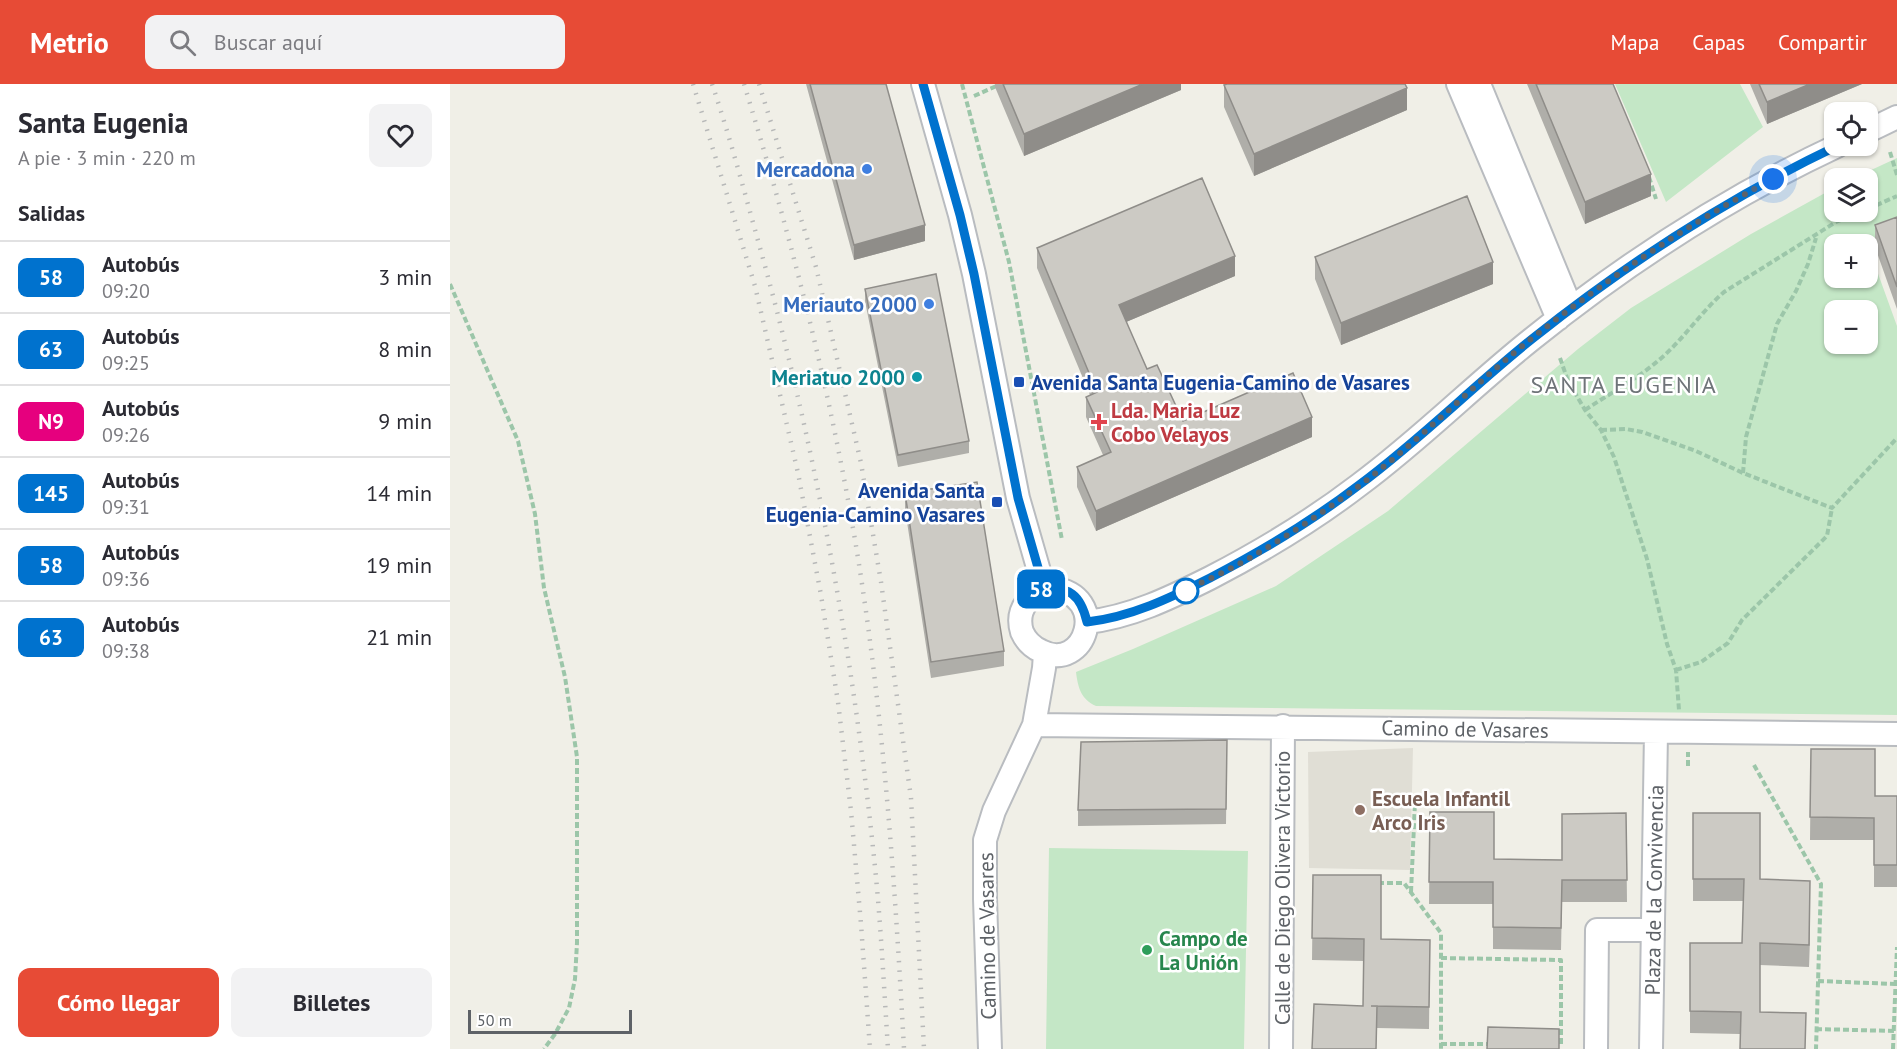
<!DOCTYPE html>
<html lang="es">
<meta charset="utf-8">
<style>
:root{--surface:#fff;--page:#f2f2f3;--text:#2b2b33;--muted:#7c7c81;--line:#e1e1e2;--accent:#e74b36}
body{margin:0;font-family:"PT Sans",sans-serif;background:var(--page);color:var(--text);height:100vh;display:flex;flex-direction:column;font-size:22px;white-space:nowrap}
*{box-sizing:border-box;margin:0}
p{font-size:20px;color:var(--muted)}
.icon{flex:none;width:33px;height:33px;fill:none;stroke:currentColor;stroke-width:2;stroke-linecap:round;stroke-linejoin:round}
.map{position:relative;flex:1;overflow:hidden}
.side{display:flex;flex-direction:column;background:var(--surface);width:450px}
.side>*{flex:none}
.badge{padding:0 12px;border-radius:9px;font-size:21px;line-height:39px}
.controls{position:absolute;left:1374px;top:18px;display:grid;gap:12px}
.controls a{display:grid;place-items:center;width:54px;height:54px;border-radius:12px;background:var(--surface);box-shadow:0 2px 4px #0004;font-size:30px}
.scale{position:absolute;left:18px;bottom:15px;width:164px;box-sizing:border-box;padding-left:6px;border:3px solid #5e6267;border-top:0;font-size:16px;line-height:21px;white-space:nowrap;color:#5e6267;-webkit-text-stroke:4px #fff;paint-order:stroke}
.you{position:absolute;width:30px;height:30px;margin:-15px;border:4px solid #fff;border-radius:50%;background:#1a73e8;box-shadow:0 0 0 9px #1a73e833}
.map>.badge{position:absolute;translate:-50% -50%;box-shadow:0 0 0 3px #fff}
h2{padding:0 18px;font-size:22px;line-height:54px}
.round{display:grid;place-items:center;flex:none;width:63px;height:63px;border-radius:12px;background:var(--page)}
.summary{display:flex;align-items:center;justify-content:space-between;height:102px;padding:0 18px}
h1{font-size:28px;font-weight:700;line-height:45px}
.primary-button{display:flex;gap:12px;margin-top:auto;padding:12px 18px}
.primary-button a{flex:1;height:69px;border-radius:12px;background:var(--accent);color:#fff;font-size:24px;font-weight:700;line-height:69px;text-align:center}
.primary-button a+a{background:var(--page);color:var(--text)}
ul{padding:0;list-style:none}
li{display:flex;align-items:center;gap:18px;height:72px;padding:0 18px;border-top:2px solid var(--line)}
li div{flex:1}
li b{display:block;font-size:22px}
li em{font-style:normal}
li .badge{min-width:66px;font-weight:700;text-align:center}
header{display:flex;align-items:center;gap:36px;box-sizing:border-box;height:84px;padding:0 30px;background:var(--accent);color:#fff}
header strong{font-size:28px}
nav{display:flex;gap:33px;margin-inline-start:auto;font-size:21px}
.search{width:420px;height:54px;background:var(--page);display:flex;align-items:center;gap:15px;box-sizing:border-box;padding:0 21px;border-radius:12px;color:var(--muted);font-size:22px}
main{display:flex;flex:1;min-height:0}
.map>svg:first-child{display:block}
</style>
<header>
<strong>Metrio</strong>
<div class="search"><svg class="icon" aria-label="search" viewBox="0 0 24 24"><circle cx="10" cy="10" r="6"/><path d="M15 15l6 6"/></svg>Buscar aquí</div>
<nav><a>Mapa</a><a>Capas</a><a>Compartir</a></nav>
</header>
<main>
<section class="side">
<div class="summary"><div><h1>Santa Eugenia</h1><p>A pie · 3 min · 220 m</p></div><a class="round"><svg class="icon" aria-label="heart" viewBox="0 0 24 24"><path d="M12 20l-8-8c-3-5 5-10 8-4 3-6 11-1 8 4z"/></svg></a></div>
<h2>Salidas</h2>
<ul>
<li><span class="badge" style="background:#0072ce;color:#fff">58</span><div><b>Autobús</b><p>09:20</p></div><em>3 min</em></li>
<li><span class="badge" style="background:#0072ce;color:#fff">63</span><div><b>Autobús</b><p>09:25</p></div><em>8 min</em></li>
<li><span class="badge" style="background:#e6007e;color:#fff">N9</span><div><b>Autobús</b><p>09:26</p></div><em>9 min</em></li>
<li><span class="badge" style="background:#0072ce;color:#fff">145</span><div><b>Autobús</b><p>09:31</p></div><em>14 min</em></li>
<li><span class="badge" style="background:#0072ce;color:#fff">58</span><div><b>Autobús</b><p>09:36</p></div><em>19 min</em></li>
<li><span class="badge" style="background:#0072ce;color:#fff">63</span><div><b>Autobús</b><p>09:38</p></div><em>21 min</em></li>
</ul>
<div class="primary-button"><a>Cómo llegar</a><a>Billetes</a></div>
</section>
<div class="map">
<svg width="1447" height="965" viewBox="0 0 1447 965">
<rect width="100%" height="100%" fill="#f0efe7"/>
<path fill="#e0ded5" d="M 963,664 L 960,786 L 859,784 L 858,668 Z"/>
<path fill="#c4e7c6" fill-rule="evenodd" d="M 1165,0 L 1290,0 L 1313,43 L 1216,118 Z
M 1447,74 L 1447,147 L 1417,158 L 1417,160 L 1384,160 L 1384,194 L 1418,194 L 1418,162 L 1447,242 L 1447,631 L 646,622 C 631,615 628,604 626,588 L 683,565 L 826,502 L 938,427 L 1128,265 L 1181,224 L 1301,150 L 1384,104 L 1384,128 L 1418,128 L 1418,94 L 1404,94 ZM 1384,226 L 1418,226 L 1418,260 L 1384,260 Z
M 599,764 L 798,767 L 794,965 L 596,965 Z"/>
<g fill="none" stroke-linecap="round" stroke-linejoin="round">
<defs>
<path id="minor" d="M 473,0 L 510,131 L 524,190 L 568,414 L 589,487 L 591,507
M 1008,0 L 1108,235
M 1029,0 L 1121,224
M 1418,47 L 1447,33
M 601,504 C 662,511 635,590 591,567 C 582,563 576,557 572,548 C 565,525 580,509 601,504 Z
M 637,538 C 681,533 720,514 760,494 C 812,467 862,437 909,401 C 970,356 1023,302 1082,255 C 1175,180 1278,113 1387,62
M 584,641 L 1447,650
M 540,965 L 535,815 L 535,756 L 544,727 L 584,641 L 594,584 L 595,569
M 831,965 L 833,642
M 1146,965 L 1147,846 L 1203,846
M 1201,965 L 1206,648"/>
</defs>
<use href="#minor" stroke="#b9bcc0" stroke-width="26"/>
<path stroke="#9cc6a9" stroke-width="4" stroke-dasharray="6 3" stroke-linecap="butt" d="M 512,0 L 559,178 L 612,456
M 524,12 L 551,0
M 1440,68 L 1447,91
M 1199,93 L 1206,115
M 1418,125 L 1447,112
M 0,200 L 68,357 L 85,430 L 94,504 L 115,593 L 127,673 L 127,859 L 125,895 L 119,924 L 105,950 L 94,965
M 1110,274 L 1118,297 L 1135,326 L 1151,346 L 1164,373 L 1197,475 L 1217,560 L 1226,586 L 1229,626
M 1135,326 C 1159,310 1187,295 1209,276 C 1233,256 1250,229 1274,208 L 1386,138 L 1411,128
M 1151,346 L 1176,345 L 1192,348 L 1246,367 L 1293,389 L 1382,424 L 1447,354
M 1293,389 L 1296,353 L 1327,240 L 1346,207 L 1358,180 L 1366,154
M 1226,586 L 1251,578 L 1278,559 L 1292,536 L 1377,452 L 1382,424
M 1304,681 L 1371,800 L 1366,965
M 1238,682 L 1238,668
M 928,799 L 954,799 L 991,849 L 991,965
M 961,808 L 965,718
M 991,874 L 1111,876 L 1111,961 L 1106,961
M 1368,897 L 1445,900
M 1366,945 L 1444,947
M 991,960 L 1042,960
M 1443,965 L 1447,863"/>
<use href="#minor" stroke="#fff" stroke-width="22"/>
<path stroke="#b7b8b8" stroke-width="4.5" stroke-dasharray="1.5 8" stroke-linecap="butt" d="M 243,0 L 305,202 L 348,389 L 371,511 L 388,618 L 401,727 L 411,840 L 420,965
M 262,0 C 281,56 296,114 312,171 C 367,371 404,576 425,783 C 431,843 434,904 438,965
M 294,0 C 342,156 382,313 408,474 C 434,637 445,801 454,965
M 309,0 L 366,183 L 411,379 L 431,498 L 461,714 L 474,965"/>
</g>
<path fill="#afaea9" d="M 356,0 L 436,0 L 475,157 L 404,176 Z
M 545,0 L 731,0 L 731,6 L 574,72 L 545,3 Z
M 1077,0 L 1163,0 L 1201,112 L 1135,140 Z
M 1300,0 L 1412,0 L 1317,40 Z
M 774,1 L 957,26 L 804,92 L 774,23 Z
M 1447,133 L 1447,225 L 1425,163 L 1425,141 Z
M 587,164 L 785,192 L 676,238 L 697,285 L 733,337 L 862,353 L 646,447 L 627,403 L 627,383 L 653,371 L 636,333 L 636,313 L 640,311 L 587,184 Z
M 865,173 L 1043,200 L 891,261 L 865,195 Z
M 415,205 L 519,357 L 519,369 L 448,383 L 415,217 Z
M 455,409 L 554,567 L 554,582 L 481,594 L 455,425 Z
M 777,656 L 776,740 L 628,742 L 628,726 Z
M 1361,665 L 1425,712 L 1447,712 L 1447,803 L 1424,803 L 1424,756 L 1360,756 Z
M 980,728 L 1044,775 L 1112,776 L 1176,729 L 1177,818 L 1112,818 L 1111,866 L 1043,865 L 1043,820 L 979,820 Z
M 1243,729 L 1310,795 L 1360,819 L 1359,883 L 1310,881 L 1290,950 L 1240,949 L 1240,859 L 1292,859 L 1293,817 L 1243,817 Z
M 863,791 L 931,855 L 980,856 L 979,945 L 927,944 L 926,965 L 862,965 L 913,922 L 914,877 L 862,876 Z"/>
<path fill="#8f8d89" d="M 693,0 L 731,0 L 731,6 L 574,72 L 574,50 Z
M 1360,0 L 1412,0 L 1317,40 L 1317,18 Z
M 957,4 L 957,26 L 804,92 L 804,70 Z
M 1201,90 L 1201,112 L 1135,140 L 1135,118 Z
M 475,141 L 475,157 L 404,176 L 404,161 Z
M 785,172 L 785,192 L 669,241 L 669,221 Z
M 1043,178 L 1043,200 L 891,261 L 891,239 Z
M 862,333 L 862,353 L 646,447 L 646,427 Z
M 1360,797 L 1360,819 L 1359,883 L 1359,861 Z"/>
<path fill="#cccac4" stroke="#8f8d89" stroke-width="1.5" d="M 360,0 L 436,0 L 475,141 L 404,161 Z
M 553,0 L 693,0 L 574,50 Z
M 777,0 L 955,0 L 957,4 L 804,70 L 774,1 Z
M 1086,0 L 1163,0 L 1201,90 L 1135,118 Z
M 1309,0 L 1360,0 L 1317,18 Z
M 752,94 L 785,172 L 669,221 L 697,285 L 707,281 L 733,337 L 843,289 L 862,333 L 646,427 L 627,383 L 661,368 L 636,313 L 647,308 L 587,164 Z
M 1017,112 L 1043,178 L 891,239 L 865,173 Z
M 1447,133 L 1447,203 L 1425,141 Z
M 486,190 L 519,357 L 448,371 L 415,205 Z
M 527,398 L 554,567 L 481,578 L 455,409 Z
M 777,656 L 776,725 L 628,726 L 631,658 Z
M 1361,665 L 1425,665 L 1425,712 L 1447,712 L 1447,781 L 1424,781 L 1424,734 L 1360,733 Z
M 980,728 L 1044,728 L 1044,775 L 1112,776 L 1112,730 L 1176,729 L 1177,796 L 1112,796 L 1111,844 L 1043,843 L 1043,798 L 979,798 Z
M 1243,729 L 1310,729 L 1310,795 L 1360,797 L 1359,861 L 1310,859 L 1310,928 L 1356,929 L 1355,965 L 1290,965 L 1291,928 L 1240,927 L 1240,859 L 1292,859 L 1294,795 L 1243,795 Z
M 863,791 L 931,791 L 931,855 L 980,856 L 979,923 L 921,922 L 927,922 L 926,965 L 862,965 L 864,920 L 913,922 L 914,855 L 862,854 Z
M 1038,943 L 1109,945 L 1109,965 L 1037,965 Z"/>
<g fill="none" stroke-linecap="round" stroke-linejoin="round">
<defs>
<path id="line" d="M 473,0 L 510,131 L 524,190 L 568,414 L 589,487 L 591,507 C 619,500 631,512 637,538 C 681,533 720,514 760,494 C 812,467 862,437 909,401 C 970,356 1023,302 1082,255 C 1176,180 1278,114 1387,62"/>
</defs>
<use href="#line" stroke="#fff" stroke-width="14"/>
<use href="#line" stroke="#0072ce" stroke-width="9"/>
<path stroke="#5e6267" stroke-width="6" stroke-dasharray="0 10.8" d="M 736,507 L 734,507 C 757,496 781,485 803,472 C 839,451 875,427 909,402 C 969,357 1022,302 1081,255 C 1157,195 1238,140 1323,95"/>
</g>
<g fill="#3f7fe0" stroke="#fff" stroke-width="2">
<circle cx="417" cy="85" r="6"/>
<circle cx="479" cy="220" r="6"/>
</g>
<circle fill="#0f9aa8" stroke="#fff" stroke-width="2" cx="467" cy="293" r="6"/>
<g fill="#1a4fb4" stroke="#fff" stroke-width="2">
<rect x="563" y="292" width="12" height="12" rx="3"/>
<rect x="541" y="412" width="12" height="12" rx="3"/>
</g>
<path fill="#e0444e" stroke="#fff" stroke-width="2" d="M646 329h6v6h6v6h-6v6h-6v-6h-6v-6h6z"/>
<circle fill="#fff" stroke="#0072ce" stroke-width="3" cx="736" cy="507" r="12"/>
<circle fill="#8d6e63" stroke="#fff" stroke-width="2" cx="910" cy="726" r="6"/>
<circle fill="#2e9e5b" stroke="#fff" stroke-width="2" cx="697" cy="866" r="6"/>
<g text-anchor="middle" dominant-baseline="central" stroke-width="5" stroke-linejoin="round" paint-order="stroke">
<g font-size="21" font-weight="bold" fill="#366cbe" stroke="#fff" text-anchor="end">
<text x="405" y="85">Mercadona</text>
<text x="467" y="220">Meriauto 2000</text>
</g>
<g font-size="21" font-weight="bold" fill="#0d838f" stroke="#fff" text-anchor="end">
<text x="455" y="293">Meriatuo 2000</text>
</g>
<g font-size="21" font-weight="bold" fill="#164399" stroke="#fff" text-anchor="start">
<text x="581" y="298">Avenida Santa Eugenia-Camino de Vasares</text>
<text x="535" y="406" text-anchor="end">Avenida Santa<tspan x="535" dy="24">Eugenia-Camino Vasares</tspan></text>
</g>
<g font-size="21" font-weight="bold" fill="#be3a42" stroke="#fff" text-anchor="start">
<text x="661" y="326">Lda. Maria Luz<tspan x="661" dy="24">Cobo Velayos</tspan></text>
</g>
<g font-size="21" fill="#5e6267" stroke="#fff">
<text transform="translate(1015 645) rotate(1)">Camino de Vasares</text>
<text transform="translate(832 804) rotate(-90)">Calle de Diego Olivera Victorio</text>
<text transform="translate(1204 806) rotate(-89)">Plaza de la Convivencia</text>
<text transform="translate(537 852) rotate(-91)">Camino de Vasares</text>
</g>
<g font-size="21" font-weight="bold" fill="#785e54" stroke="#fff" text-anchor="start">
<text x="922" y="714">Escuela Infantil<tspan x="922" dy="24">Arco Iris</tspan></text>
</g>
<g font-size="21" font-weight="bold" fill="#27864d" stroke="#fff" text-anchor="start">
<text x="709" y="854">Campo de<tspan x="709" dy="24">La Unión</tspan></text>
</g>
<g font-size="24" letter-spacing="1.5" fill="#6f7479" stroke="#fff">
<text x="1174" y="300">SANTA EUGENIA</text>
</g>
</g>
</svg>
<div class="controls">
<a><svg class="icon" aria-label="locate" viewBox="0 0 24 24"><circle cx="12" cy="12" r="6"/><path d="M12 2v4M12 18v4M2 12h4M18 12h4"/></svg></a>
<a><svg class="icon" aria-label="layers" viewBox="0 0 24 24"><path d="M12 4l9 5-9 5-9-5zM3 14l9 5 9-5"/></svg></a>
<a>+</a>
<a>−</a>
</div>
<div class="scale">50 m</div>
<div class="you" style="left:1323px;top:95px"></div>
<b class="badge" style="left:591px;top:505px;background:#0072ce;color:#fff">58</b>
</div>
</main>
